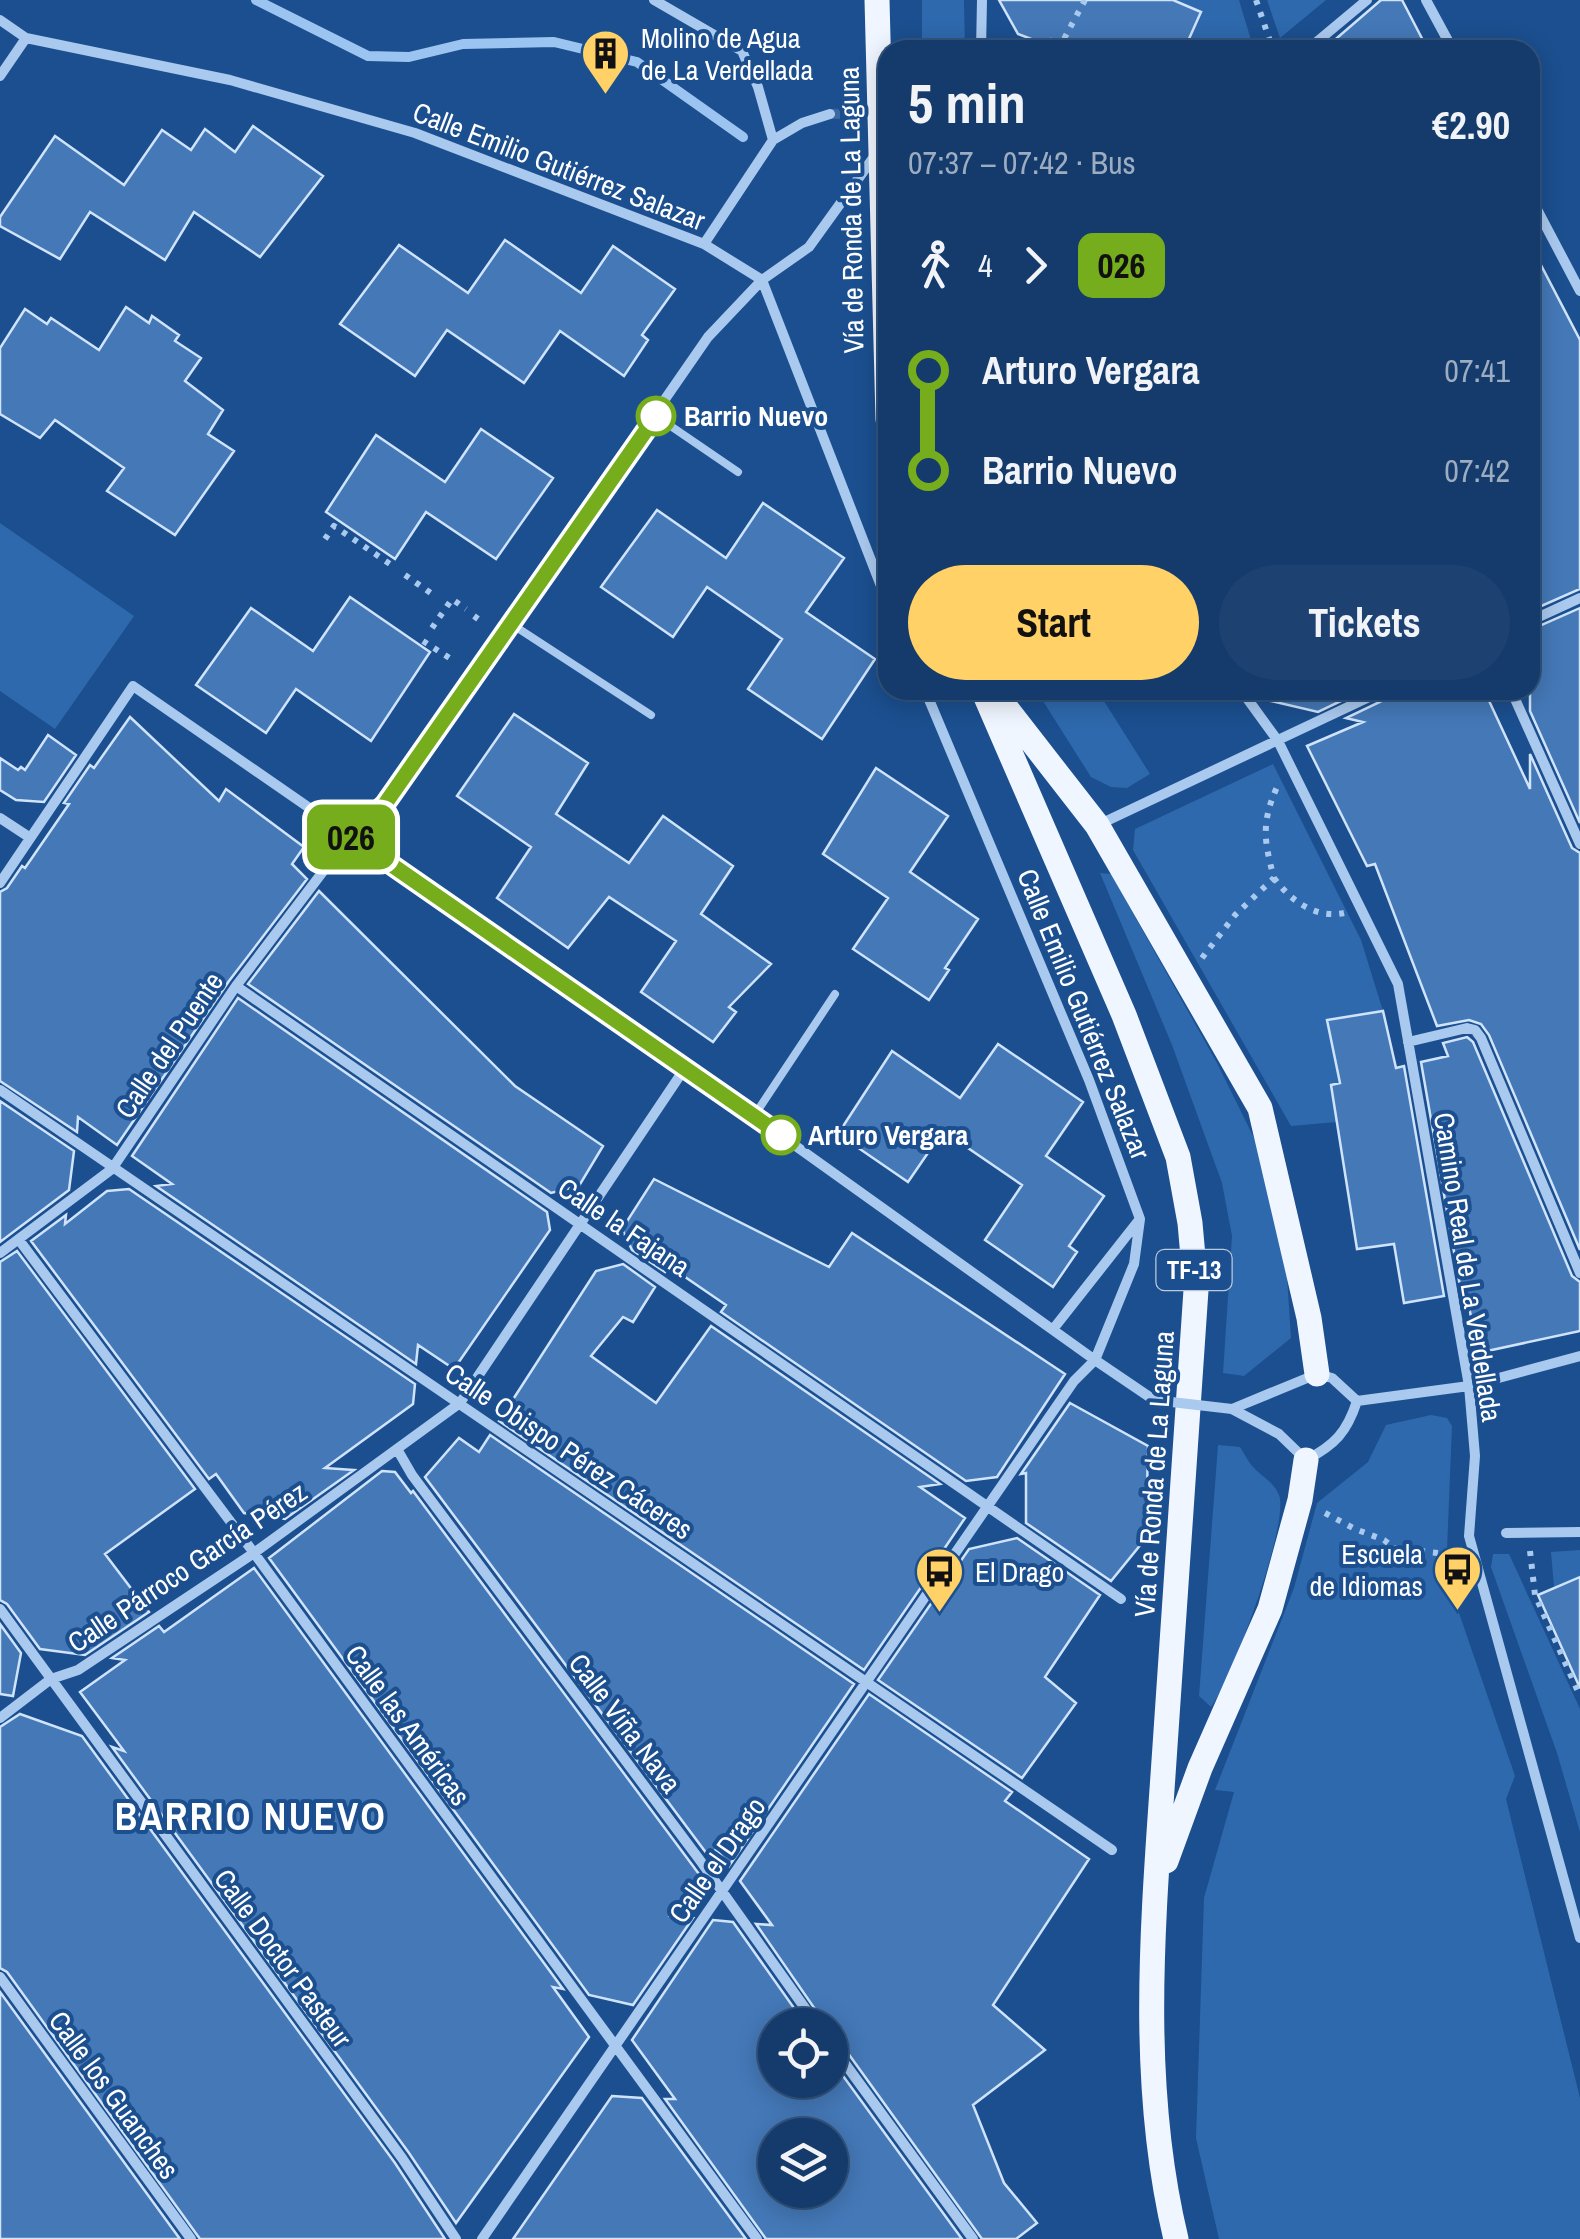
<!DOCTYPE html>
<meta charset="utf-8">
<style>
:root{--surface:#143b6b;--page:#1d4271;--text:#f1f3f6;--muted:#9dadc1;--line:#33557e;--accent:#ffd166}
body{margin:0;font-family:"Archivo Narrow",sans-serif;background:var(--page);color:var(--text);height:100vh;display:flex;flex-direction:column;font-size:38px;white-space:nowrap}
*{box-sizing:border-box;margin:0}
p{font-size:32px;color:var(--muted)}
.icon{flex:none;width:55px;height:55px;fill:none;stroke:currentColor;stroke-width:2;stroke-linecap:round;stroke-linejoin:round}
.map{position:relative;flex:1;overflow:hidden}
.side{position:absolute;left:878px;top:40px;width:662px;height:660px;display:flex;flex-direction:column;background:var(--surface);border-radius:30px;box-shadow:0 5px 25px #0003,0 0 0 2px var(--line)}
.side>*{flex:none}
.badge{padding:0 20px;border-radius:15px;font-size:35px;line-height:65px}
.controls{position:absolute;left:758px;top:2008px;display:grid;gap:20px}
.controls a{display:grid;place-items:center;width:90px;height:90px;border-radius:50%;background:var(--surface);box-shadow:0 5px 25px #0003,0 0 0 2px var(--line);font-size:50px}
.map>.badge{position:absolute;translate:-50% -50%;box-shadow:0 0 0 5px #fff}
.legs{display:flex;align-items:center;gap:15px;height:110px;padding:0 30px;font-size:32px}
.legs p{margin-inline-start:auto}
.head{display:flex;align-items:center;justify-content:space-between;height:170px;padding:0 30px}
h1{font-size:55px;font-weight:700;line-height:75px}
.action{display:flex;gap:20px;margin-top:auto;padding:20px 30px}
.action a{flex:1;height:115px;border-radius:60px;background:var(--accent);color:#111;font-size:40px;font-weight:700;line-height:115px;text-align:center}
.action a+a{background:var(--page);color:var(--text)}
ul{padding:0 30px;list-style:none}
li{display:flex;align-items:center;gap:35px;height:100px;font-size:38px}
li i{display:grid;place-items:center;width:15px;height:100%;margin:0 12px;background:currentColor}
li i::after{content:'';width:25px;height:25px;margin:-12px;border:8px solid;border-radius:50%;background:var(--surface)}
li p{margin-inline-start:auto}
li:first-child i{background:linear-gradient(#0000 50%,currentColor 0)}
li:last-child i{background:linear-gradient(currentColor 50%,#0000 0)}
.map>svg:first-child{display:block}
</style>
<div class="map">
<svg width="1580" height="2239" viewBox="0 0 1580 2239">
<rect width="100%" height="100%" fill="#1b4f8f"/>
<path fill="#2e69ad" d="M 922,0 L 964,0 L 965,50 L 922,50 Z
M 1173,0 L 1239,0 L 1254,50 L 1184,50 L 1201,12 Z
M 1267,0 L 1326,0 L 1280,38 Z
M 0,523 L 134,616 L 55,729 L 0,691 Z
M 1036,690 L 1097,690 L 1150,774 L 1127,788 L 1111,787 L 1091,777 Z
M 1273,764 L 1361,940 L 1383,1011 L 1327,1020 L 1340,1083 L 1337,1122 L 1291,1126 L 1133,850 L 1135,829 Z
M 1100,873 L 1111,874 L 1217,1063 L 1257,1144 L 1287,1277 L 1291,1338 L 1244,1376 L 1223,1373 L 1232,1236 L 1222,1183 L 1172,1045 Z
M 1431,1415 L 1447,1418 L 1452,1426 L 1446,1575 L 1515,1776 L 1506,1799 L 1580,2098 L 1580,2239 L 1219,2239 L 1196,2138 L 1204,1898 L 1234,1792 L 1215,1790 L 1294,1588 L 1317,1503 L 1368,1462 L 1386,1425 Z
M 1218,1445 L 1240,1447 C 1244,1453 1248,1461 1252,1466 C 1261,1476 1274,1482 1279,1495 C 1290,1523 1231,1682 1211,1707 L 1199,1696 Z
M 1580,1550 L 1580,1581 L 1578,1578 L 1554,1587 L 1551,1552 Z
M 1493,1554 L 1509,1554 L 1580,1709 L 1580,1832 L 1557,1753 L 1491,1567 Z"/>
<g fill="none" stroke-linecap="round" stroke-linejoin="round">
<path stroke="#9cc4f0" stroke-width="10" d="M 256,0 L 368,56 L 409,57 L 463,44 L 554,42 L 637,62 L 743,137"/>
</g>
<path fill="#4478b7" stroke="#cfe3fa" stroke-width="2.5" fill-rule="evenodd" d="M 999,0 L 1173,0 L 1201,12 L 1184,50 L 1077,50 L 1051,39 L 1047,45 L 1018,34 Z
M 1381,0 L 1402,0 L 1428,50 L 1323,50 Z
M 253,126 L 323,176 L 260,257 L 194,212 L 165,260 L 90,212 L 60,259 L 0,226 L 0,217 L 55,136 L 124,185 L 162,130 L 191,150 L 205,129 L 235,152 Z
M 505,240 L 581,293 L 613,246 L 675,289 L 642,335 L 648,340 L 624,376 L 560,331 L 524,383 L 447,330 L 415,376 L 340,324 L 399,245 L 468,293 Z
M 1530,244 L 1580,340 L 1580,589 L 1530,611 Z
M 126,307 L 149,323 L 152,316 L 179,335 L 175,341 L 201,358 L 185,381 L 223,410 L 208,434 L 234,451 L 175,535 L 107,491 L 124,468 L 55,420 L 40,438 L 0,414 L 0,348 L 25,309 L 47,324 L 51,318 L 99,350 Z
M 481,429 L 553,478 L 496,559 L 426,512 L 395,559 L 326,512 L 376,435 L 445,482 Z
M 763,503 L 844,558 L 806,612 L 875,659 L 822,739 L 748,689 L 782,639 L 707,587 L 673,637 L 601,587 L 657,510 L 726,558 Z
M 350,597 L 430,652 L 371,741 L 296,689 L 266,733 L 196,685 L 251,608 L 313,651 Z
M 1580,608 L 1580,823 L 1530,711 L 1530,630 Z
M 1272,690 L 1364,690 L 1318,712 L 1271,701 Z
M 1393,690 L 1484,690 L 1530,789 L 1530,754 L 1572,848 L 1580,853 L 1580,1250 L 1489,1035 L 1481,1024 L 1469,1020 L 1437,1026 L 1375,864 L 1367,866 L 1307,746 L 1363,722 L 1346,718 L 1388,698 Z
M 514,714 L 588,763 L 556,814 L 629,863 L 663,816 L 733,866 L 701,914 L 771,964 L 729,1007 L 736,1012 L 713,1042 L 641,992 L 676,941 L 609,897 L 568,948 L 497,898 L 531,847 L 457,796 Z
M 130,717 L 219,801 L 226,789 L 304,847 L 292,864 L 307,879 L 229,981 L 117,1145 L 78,1117 L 77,1132 L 0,1081 L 0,892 L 7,888 L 22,866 L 25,868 L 69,804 L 64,803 L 90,765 L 94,768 Z
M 48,735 L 76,755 L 44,802 L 16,800 L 0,790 L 0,758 L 18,770 L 21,767 L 25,770 Z
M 876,768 L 948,816 L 910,872 L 978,919 L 945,968 L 949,970 L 929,1000 L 853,949 L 888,898 L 823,854 Z
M 319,891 L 515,1086 L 603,1146 L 579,1186 L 551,1193 L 248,984 Z
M 238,998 L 547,1212 L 550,1230 L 454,1369 L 418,1345 L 416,1364 L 156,1186 L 172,1184 L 132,1156 Z
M 1383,1011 L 1396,1068 L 1404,1066 L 1444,1296 L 1404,1303 L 1394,1244 L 1357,1249 L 1331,1085 L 1340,1083 L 1327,1020 Z
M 1467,1037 L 1473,1042 L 1572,1276 L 1580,1282 L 1580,1331 L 1478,1353 L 1466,1291 L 1461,1292 L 1421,1062 L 1448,1056 L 1443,1043 Z
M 998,1044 L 1083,1102 L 1046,1156 L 1104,1196 L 1069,1246 L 1077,1252 L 1053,1287 L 985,1240 L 1022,1185 L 943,1131 L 908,1182 L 838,1134 L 892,1051 L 960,1098 Z
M 0,1101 L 74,1151 L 69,1190 L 0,1242 Z
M 654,1179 L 829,1267 L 852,1233 L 1065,1374 L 997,1477 L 966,1481 L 721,1312 L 726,1305 L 669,1266 L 665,1272 L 632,1250 L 622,1229 Z
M 129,1189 L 415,1384 L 413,1404 L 325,1468 L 354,1470 L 285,1519 L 244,1513 L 216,1474 L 209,1479 L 31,1241 L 66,1215 L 65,1224 L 107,1191 Z
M 17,1251 L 195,1489 L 105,1554 L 149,1612 L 85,1655 L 40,1649 L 7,1604 L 0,1600 L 0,1262 Z
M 623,1264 L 655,1287 L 633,1322 L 623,1317 L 591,1356 L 656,1403 L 711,1326 L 940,1484 L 920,1487 L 965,1518 L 940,1555 L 944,1554 L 864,1670 L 499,1421 L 596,1271 Z
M 1070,1403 L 1148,1446 L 1146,1538 L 1111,1581 L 1026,1523 L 1026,1473 L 1021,1474 Z
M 490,1435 L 854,1684 L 729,1866 L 716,1849 L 710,1858 L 425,1477 L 459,1438 L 479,1452 Z
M 382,1471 L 395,1472 L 411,1493 L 413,1491 L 699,1874 L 670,1916 L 693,1918 L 633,2005 L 589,1995 L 269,1558 Z
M 1017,1538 L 1100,1595 L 1045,1677 L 1076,1703 L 1022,1778 L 878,1680 L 969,1549 Z
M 254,1568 L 563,1989 L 553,1987 L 589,2037 L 456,2223 L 409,2153 L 112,1747 L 124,1751 L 80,1692 L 125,1660 L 112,1658 L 159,1626 L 164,1632 Z
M 1580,1577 L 1580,1688 L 1538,1595 Z
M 0,1624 L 21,1653 L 13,1696 L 0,1694 Z
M 869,1694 L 1012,1792 L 1005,1801 L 1089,1859 L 993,2005 L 1045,2050 L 973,2105 L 1004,2183 L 1037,2223 L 1016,2239 L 982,2239 L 837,2038 L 830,2034 L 830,2025 L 826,2025 L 756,1924 L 772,1925 L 740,1881 Z
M 20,1714 L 82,1736 L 395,2163 L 445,2239 L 200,2239 L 7,1972 L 0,1968 L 0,1727 Z
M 713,1920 L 733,1922 L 806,2025 L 775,2025 L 775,2080 L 830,2080 L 830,2058 L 962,2239 L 766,2239 L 665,2099 L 675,2099 L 632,2040 ZM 775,2135 L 830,2135 L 830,2190 L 775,2190 Z
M 0,1992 L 180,2239 L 0,2239 Z
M 612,2096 L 642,2098 L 746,2239 L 513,2239 Z"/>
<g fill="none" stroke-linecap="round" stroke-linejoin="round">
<path stroke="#3d69a0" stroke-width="10" stroke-dasharray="10 5" stroke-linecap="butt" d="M 830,114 L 879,113"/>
<path stroke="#a9c9ee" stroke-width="6" stroke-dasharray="5 8" stroke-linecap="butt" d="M 1256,0 L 1273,50
M 1058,50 L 1085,0
M 325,539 L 334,526 L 393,566
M 405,575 L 435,596
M 474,616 L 478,619
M 432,628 L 452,599 L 466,609
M 423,641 L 451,659
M 1274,878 C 1290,900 1315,919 1344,913
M 1202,958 L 1235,915 L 1274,878 C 1264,841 1261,823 1277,787
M 1325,1513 L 1355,1529 L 1384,1540 L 1394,1548 L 1447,1554
M 1530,1551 L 1535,1595 L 1580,1696"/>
<path stroke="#a9c9ee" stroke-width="8" d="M 656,416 L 738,472
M 510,623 L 651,715
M 754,1116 L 835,994"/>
<path stroke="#a9c9ee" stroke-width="10" d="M 654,0 L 742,51 L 758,87 L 773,140
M 1426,0 L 1453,50
M 0,20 L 26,38 L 230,80 L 415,133 L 704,244 L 762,280 L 888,604
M 981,50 L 982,0
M 1307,50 L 1367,0
M 0,76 L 26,38
M 1530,196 L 1580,291
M 704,244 L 773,140 L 802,123 L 830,114
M 1530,621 L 1580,598
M 1241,690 L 1278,741 L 1398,984 L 1469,1386 L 1475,1456 L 1469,1536 L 1580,1938
M 1511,690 L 1580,844
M 0,818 L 29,837
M 1098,825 L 1384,690
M 0,883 L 133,686 L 723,1094 L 1095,1360
M 236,986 L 1121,1599
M 1408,1042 L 1467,1028 L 1475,1030 L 1481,1038 L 1580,1273
M 0,1090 L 1112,1850
M 19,1240 L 254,1553 L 757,2239
M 0,1253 L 112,1169 L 236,986 L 350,836 L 385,804 L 708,337 L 762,280 L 809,247 L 876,154
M 1054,1328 L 1139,1220
M 1357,1401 L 1469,1386 L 1580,1356
M 1232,1409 L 1279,1434 L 1306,1460 C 1335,1445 1347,1432 1357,1401
M 1232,1409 L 1317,1374 L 1332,1378 L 1357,1401
M 397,1449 L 412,1475 L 702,1863 L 817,2025
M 1506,1533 L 1580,1532
M 0,1609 L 402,2158 L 456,2239
M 0,1718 L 51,1679 L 78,1670 L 254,1553 L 460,1403 L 685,1068
M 0,1977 L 191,2239
M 830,2043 L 973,2239
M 482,2239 L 1074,1381 L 1095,1360 L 1134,1264 L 1140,1219 L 1089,1080 L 925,690"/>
<path stroke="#f0f6ff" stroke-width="25" d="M 877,0 L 888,419
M 983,690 L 1124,1015 L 1178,1157 L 1190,1223 L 1196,1290 C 1186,1442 1176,1594 1165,1746 C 1154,1911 1137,2077 1176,2239
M 995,694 L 1097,825 L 1260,1108 L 1309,1318 L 1317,1374
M 1166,1861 L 1200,1768 L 1270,1609 L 1300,1500 L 1306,1460"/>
<path stroke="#a9c9ee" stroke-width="10" d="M 1095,1360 L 1154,1400 L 1232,1409"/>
</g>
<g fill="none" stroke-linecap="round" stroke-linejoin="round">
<defs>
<path id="line-1" d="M 656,416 L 385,804 L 350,836 L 781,1135"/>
</defs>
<use href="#line-1" stroke="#fff" stroke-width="22"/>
<use href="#line-1" stroke="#75ad1c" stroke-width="15"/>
</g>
<defs>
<symbol id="building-pin" viewBox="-11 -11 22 30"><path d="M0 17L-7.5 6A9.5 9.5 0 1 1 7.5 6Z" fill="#ffd166" stroke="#1b4f8f"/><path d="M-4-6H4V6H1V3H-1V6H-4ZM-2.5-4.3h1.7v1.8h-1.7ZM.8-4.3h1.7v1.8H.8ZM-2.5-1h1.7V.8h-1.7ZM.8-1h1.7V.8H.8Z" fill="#111"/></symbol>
<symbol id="bus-pin" viewBox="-11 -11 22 30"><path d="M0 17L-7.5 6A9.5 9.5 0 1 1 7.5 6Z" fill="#ffd166" stroke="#1b4f8f"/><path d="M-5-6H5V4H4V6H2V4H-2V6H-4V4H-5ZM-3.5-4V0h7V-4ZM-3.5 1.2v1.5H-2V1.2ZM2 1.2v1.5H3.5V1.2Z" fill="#111"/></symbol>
</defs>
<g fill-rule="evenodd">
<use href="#building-pin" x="578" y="26" width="55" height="75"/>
<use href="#bus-pin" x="1430" y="1542" width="55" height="75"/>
<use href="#bus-pin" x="912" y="1544" width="55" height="75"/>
</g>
<g fill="#fff" stroke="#75ad1c" stroke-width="5">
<circle cx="656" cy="416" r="18"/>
<circle cx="781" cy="1135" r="18"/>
</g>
<g text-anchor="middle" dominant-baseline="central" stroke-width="8" stroke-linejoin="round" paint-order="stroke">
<rect fill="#1b4f8f" stroke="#bbcadd" stroke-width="2.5" x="1156.5" y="1250" width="75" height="40" rx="8"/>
<g font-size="25" font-weight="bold" fill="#fff">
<text x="1194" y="1270">TF-13</text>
</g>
<g font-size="28" fill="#fff" stroke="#1b4f8f" text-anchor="start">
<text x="641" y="38">Molino de Agua<tspan x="641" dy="32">de La Verdellada</tspan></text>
<text x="1423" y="1554" text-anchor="end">Escuela<tspan x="1423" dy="32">de Idiomas</tspan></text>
<text x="975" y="1572">El Drago</text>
</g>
<g font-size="28" fill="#fff" stroke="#1b4f8f">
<text transform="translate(559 166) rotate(21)">Calle Emilio Gutiérrez Salazar</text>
<text transform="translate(851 210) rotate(-91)">Vía de Ronda de La Laguna</text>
<text transform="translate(1084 1014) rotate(68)">Calle Emilio Gutiérrez Salazar</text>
<text transform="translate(169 1045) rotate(-56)">Calle del Puente</text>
<text transform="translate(624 1227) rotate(34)">Calle la Fajana</text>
<text transform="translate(1468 1267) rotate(81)">Camino Real de La Verdellada</text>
<text transform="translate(569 1451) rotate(34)">Calle Obispo Pérez Cáceres</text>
<text transform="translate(1154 1474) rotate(-86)">Vía de Ronda de La Laguna</text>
<text transform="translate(187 1567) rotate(-34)">Calle Párroco García Pérez</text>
<text transform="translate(625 1723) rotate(53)">Calle Viña Nava</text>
<text transform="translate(408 1725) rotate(54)">Calle las Américas</text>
<text transform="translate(717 1860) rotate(-55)">Calle el Drago</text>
<text transform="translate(283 1958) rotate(54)">Calle Doctor Pasteur</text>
<text transform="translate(114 2095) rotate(54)">Calle los Guanches</text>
</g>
<g font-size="28" font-weight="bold" fill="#fff" stroke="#1b4f8f" text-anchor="start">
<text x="684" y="416">Barrio Nuevo</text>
<text x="808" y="1135">Arturo Vergara</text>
</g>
<g font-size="38" font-weight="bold" letter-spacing="2.5" fill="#fff" stroke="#1b4f8f">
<text x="251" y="1816">BARRIO NUEVO</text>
</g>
</g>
</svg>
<div class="controls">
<a><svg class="icon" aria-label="locate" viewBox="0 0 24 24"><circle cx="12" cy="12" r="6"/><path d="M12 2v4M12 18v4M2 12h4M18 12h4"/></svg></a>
<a><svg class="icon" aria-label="layers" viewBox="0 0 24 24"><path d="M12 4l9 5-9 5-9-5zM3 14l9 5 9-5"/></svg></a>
</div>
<b class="badge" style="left:351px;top:837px;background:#75ad1c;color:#111">026</b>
<section class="side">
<div class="head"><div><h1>5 min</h1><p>07:37 – 07:42 · Bus</p></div><b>€2.90</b></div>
<div class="legs"><svg class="icon" aria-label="walk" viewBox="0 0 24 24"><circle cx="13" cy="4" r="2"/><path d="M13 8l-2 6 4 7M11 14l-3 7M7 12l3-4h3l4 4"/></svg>4<svg class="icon" aria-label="forward" viewBox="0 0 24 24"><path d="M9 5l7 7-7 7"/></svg><b class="badge" style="background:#75ad1c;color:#111">026</b></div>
<ul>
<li><i style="color:#75ad1c"></i><b>Arturo Vergara</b><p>07:41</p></li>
<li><i style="color:#75ad1c"></i><b>Barrio Nuevo</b><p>07:42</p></li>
</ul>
<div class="action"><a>Start</a><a>Tickets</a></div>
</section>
</div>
